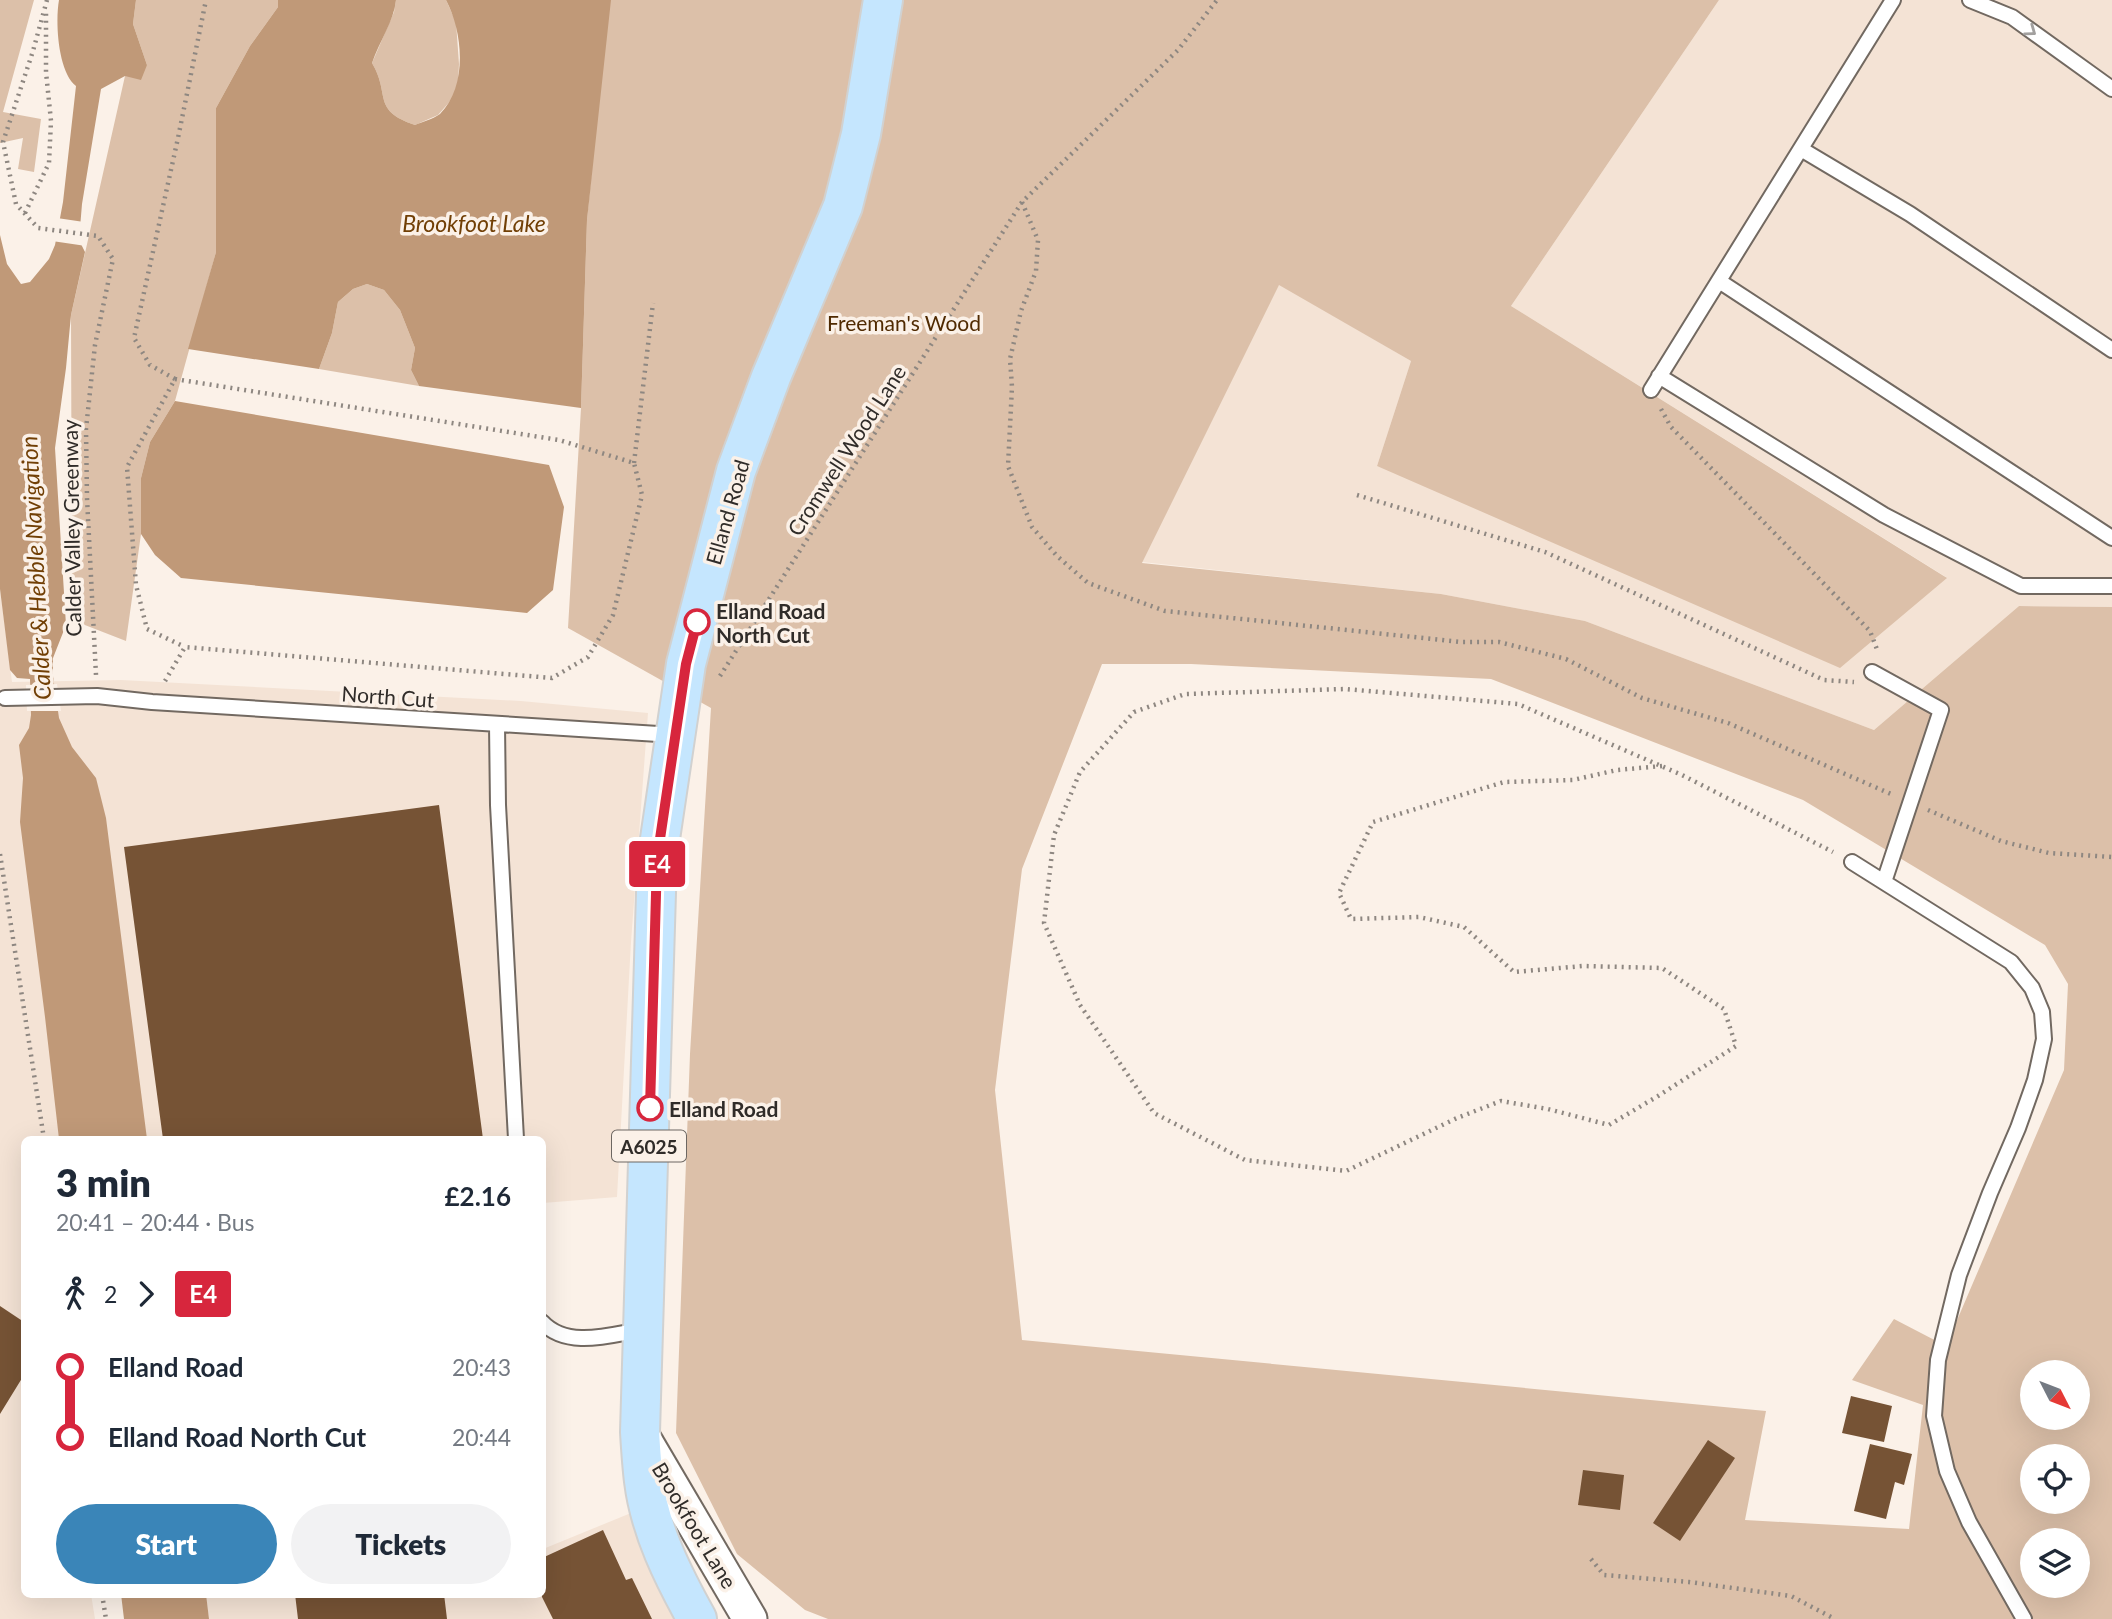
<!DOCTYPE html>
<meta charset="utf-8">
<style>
:root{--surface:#fff;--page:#f2f2f3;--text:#1f2937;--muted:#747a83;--accent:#3a85b8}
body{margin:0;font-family:Lato,sans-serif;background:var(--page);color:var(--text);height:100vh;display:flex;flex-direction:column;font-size:26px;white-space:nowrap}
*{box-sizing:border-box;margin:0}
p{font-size:23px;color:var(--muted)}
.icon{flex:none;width:38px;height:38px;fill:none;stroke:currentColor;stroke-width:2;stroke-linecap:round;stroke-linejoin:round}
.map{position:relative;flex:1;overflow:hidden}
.sheet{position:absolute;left:21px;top:1136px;width:525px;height:462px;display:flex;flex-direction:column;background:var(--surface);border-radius:10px;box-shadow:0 7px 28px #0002}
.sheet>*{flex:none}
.badge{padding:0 14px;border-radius:5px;font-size:24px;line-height:46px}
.needle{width:46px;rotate:132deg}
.controls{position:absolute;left:2020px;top:1360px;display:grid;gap:14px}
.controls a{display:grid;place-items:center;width:70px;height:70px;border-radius:50%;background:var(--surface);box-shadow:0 7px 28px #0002;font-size:35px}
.map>.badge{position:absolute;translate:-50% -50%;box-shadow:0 0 0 4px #fff}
.legs{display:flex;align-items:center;gap:10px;height:77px;padding:0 35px;font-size:23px}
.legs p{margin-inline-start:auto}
.overview{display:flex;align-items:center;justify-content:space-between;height:119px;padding:0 35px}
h1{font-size:38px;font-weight:800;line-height:52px}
.action{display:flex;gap:14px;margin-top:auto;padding:14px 35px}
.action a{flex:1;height:80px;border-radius:42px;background:var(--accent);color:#fff;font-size:28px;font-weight:800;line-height:80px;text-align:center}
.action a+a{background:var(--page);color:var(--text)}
ul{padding:0 35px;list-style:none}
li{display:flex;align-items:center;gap:24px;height:70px;font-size:26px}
li i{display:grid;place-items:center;width:10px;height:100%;margin:0 9px;background:currentColor}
li i::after{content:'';width:18px;height:18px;margin:-9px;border:5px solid;border-radius:50%;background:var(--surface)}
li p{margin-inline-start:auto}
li:first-child i{background:linear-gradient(#0000 50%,currentColor 0)}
li:last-child i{background:linear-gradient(currentColor 50%,#0000 0)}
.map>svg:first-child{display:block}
</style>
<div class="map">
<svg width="2112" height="1619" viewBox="0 0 2112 1619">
<rect width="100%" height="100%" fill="#fbf1e8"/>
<path fill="#f4e3d5" d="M 1719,0 L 2112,0 L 2112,607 L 2019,606 L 1874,730 L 1585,621 L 1441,594 L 1142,562 L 1279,284 L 1411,361 L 1377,466 L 1946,577 L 1511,306 Z
M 0,589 L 12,682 L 121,680 L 521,701 L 648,713 L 631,942 L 617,1197 L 543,1203 L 542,1139 L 24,1139 L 24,1594 L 91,1594 L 95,1619 L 0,1619 Z
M 631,1513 L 674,1619 L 209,1619 L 206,1594 L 542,1594 L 543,1549 Z"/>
<path fill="#dcc0a9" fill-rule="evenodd" d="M 0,0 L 34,0 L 3,112 L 41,119 L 34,172 L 18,169 L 23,138 L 0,143 Z
M 136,0 L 278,0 L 278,7 L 250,46 L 216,108 L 216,252 L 175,401 L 150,442 L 141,478 L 141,534 L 126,641 L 72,620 L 71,315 L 125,76 L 147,65 L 133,24 Z
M 396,0 L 446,0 L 456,22 L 459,64 L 458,83 L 452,99 L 438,115 L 415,125 C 371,110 391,95 372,63 L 394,12 Z
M 608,0 L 1719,0 L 1511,306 L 1947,578 L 1840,668 L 1377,466 L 1411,361 L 1279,285 L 1142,563 L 1441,594 L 1585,621 L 1874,730 L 2019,606 L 2112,607 L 2112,1619 L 828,1619 L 805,1610 L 737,1554 L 676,1433 L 690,1054 L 711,708 L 568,628 L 581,408 L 587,220 ZM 1102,664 L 1191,664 L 1491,679 L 1803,800 L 2045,945 L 2068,984 L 2064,1070 L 1946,1346 L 1894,1319 L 1852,1380 L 1923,1405 L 1909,1529 L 1745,1520 L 1766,1411 L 1022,1340 L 995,1090 L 1022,869 ZM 2032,1372 L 2077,1372 L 2077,1418 L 2032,1418 ZM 2032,1456 L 2077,1456 L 2077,1502 L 2032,1502 ZM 2032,1540 L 2077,1540 L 2077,1586 L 2032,1586 Z
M 367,284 L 384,290 L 400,310 L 415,348 L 411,370 L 419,386 L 319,369 L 332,333 L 338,302 L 353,289 Z"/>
<path fill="#c09978" d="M 59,0 L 136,0 L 133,24 L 147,65 L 141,80 L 125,76 L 101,89 L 82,204 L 79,240 L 85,252 L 71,315 L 66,368 L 55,448 L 66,625 L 53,658 L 53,676 L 59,718 L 72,747 L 96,778 L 106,818 L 147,1139 L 59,1139 L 45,1017 L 20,822 L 23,778 L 19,745 L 29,728 L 31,715 L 30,679 L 17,678 L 10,670 L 0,589 L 0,235 L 7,264 L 21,284 L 30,282 L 49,259 L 55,245 L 63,202 L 76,86 C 58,72 55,22 59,0 Z
M 278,0 L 396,0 C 394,21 379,42 372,63 C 391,95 371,110 415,125 C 422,122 433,119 440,114 C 468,86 463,32 446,0 L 611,0 L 587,220 L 581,408 L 419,386 L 411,370 L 415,348 L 400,310 L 384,290 L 367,284 L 353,289 L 338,302 L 332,333 L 319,369 L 188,349 L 216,252 L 216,108 L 250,46 L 278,7 Z
M 175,401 L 549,465 L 564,507 L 553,590 L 527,613 L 181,578 L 155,555 L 141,534 L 141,478 L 150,442 Z
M 121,1594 L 206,1594 L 209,1619 L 124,1619 Z"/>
<path fill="#fbf1e8" d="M 57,218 L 84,222 L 83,239 L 86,246 L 52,241 Z
M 57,684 L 61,711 L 27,711 L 26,685 Z"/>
<path fill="#765335" d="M 439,805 L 483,1139 L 163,1139 L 124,847 Z
M 0,1306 L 24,1322 L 24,1375 L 0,1414 Z
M 1851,1396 L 1892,1406 L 1884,1442 L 1842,1433 Z
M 1708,1440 L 1735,1458 L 1680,1541 L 1653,1523 Z
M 1870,1444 L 1912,1454 L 1904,1485 L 1895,1482 L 1886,1519 L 1854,1511 Z
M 1583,1470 L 1624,1475 L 1620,1510 L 1578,1505 Z
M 603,1530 L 626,1580 L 632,1578 L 652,1619 L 553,1619 L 542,1597 L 542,1558 Z
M 295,1594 L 444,1594 L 447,1619 L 298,1619 Z"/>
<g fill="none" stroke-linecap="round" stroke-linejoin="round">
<defs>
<path id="service" d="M 1970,0 L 2012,17 L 2112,89
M 1801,149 L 1910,214 L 2112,350
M 1719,281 L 2112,538
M 1659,376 L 1884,515 L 2021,586 L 2112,586
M 1651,390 L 1893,0
M 1872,672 L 1941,710 L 1884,882
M 5,698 L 97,696 L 152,702 L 674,735
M 497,725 L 498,805 L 516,1139
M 1852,862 L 2011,962 L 2032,988 L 2042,1012 L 2044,1039 L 2035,1080 L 2018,1128 L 1990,1193 L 1959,1275 L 1938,1360 L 1934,1416 L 1947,1471 L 1969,1522 L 2024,1619
M 542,1322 C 567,1349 610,1335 641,1330"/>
<path id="tertiary" d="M 640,1432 L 750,1619"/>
<path id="primary" d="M 697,1619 C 673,1576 650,1530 644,1481 C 642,1465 641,1448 640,1432 L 657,859 L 686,664 L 736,471 L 771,377 L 843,206 L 861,134 L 883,0"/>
</defs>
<use href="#service" stroke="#726961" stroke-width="18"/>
<use href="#tertiary" stroke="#726961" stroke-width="37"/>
<use href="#primary" stroke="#d1d1d0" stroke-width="42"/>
<path stroke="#8e8781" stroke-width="4.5" stroke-dasharray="2 5" stroke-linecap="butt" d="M 47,0 L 33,51 L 3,142 L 16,204 L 38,228 L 98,236 L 113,259 L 95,345 L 86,429 L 87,498 L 96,675
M 1022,202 L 1038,240 L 1036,271 L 1021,311 L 1010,359 L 1012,387 L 1008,466 L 1032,527 L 1057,556 L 1088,583 L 1165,611 L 1461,642 L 1499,642 L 1566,659 L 1642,698 L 1728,723 L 1891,794
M 25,213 L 49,163 L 51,121 L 46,72 L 46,9
M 175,379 L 150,365 L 134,338 L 178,138 L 206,0
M 1661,409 L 1671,427 L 1870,631 L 1878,652
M 634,463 L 653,303
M 1357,495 L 1545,552 L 1824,680 L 1854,682
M 720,676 L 1022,202 L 1178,50 L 1217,0
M 165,681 L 185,647 L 552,678 L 588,657 L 613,615 L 642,495 L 634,463 L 559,440 L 175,379 L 127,467 L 136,585 L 147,629 L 185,647
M 1662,766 L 1617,770 L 1573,780 L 1504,782 L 1373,822 L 1339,893 L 1351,919 L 1419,917 L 1464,927 L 1514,972 L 1583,966 L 1662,968 L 1724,1009 L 1736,1046 L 1658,1096 L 1609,1125 L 1548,1109 L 1501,1101 L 1457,1118 L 1346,1171 L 1245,1160 L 1154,1113 L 1080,1005 L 1044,923 L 1054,835 L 1080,772 L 1134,712 L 1185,694 L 1345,689 L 1518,704 L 1682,775 L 1833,852
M 1928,810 L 2001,841 L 2049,853 L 2112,857
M 0,854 L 44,1139
M 1591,1559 L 1604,1575 L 1689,1582 L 1791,1596 L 1835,1619
M 102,1594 L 106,1619"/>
<use href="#service" stroke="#fff" stroke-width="14"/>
<use href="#tertiary" stroke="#fff" stroke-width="33"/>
<use href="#primary" stroke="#c5e6fe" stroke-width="38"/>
</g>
<defs><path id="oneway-chevron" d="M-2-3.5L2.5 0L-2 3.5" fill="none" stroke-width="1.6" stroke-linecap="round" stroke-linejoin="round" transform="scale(1.75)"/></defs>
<use stroke="#a2a09f" href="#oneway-chevron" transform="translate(2031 31) rotate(36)"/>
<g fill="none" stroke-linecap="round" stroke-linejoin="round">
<defs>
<path id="line-1" d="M 650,1108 L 657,859 L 686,664 L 697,622"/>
</defs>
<use href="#line-1" stroke="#fff" stroke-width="16"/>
<use href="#line-1" stroke="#d7263d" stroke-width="10"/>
</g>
<g fill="#fff" stroke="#d7263d" stroke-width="3.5">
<circle cx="697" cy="622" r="12"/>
<circle cx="650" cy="1108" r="12"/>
</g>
<g text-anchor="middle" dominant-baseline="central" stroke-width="7" stroke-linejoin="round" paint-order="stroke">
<rect fill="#fbf1e8" stroke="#6d6762" stroke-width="2" x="612" y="1130.5" width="74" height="31" rx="5"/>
<g font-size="19" font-weight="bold" fill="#302c29">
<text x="649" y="1146">A6025</text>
</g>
<g font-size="21" fill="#502a01" stroke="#fbf1e8">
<text x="904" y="322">Freeman's Wood</text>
</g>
<g font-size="21" fill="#302c29" stroke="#fbf1e8">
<text transform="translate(846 450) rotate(-57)">Cromwell Wood Lane</text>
<text transform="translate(727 512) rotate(-74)">Elland Road</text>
<text transform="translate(71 528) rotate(-91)">Calder Valley Greenway</text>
<text transform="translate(388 696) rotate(4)">North Cut</text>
<text transform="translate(695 1525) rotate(59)">Brookfoot Lane</text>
</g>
<g font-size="21" font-weight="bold" fill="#302c29" stroke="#fbf1e8" text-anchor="start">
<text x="716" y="610">Elland Road<tspan x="716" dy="24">North Cut</tspan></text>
<text x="669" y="1108">Elland Road</text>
</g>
<g font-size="23" font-style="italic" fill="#713f05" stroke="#fbf1e8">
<text x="474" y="223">Brookfoot Lake</text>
<text transform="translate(35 568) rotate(-93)">Calder &amp; Hebble Navigation</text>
</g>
</g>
</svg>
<div class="controls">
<a><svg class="needle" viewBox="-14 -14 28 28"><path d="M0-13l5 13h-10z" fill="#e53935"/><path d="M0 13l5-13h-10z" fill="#747a83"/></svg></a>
<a><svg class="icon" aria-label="locate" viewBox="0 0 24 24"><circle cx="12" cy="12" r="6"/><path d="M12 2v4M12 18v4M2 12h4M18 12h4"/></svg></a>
<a><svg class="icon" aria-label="layers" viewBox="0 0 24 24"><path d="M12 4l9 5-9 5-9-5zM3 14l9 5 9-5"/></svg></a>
</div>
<b class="badge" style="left:657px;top:864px;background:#d7263d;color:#fff">E4</b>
<section class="sheet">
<div class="overview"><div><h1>3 min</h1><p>20:41 – 20:44 · Bus</p></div><b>£2.16</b></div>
<div class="legs"><svg class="icon" aria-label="walk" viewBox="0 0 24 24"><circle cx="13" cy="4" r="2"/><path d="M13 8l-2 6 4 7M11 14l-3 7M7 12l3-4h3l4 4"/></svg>2<svg class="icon" aria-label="forward" viewBox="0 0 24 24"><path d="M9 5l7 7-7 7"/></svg><b class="badge" style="background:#d7263d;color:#fff">E4</b></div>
<ul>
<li><i style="color:#d7263d"></i><b>Elland Road</b><p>20:43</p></li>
<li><i style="color:#d7263d"></i><b>Elland Road North Cut</b><p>20:44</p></li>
</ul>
<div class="action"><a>Start</a><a>Tickets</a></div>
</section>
</div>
